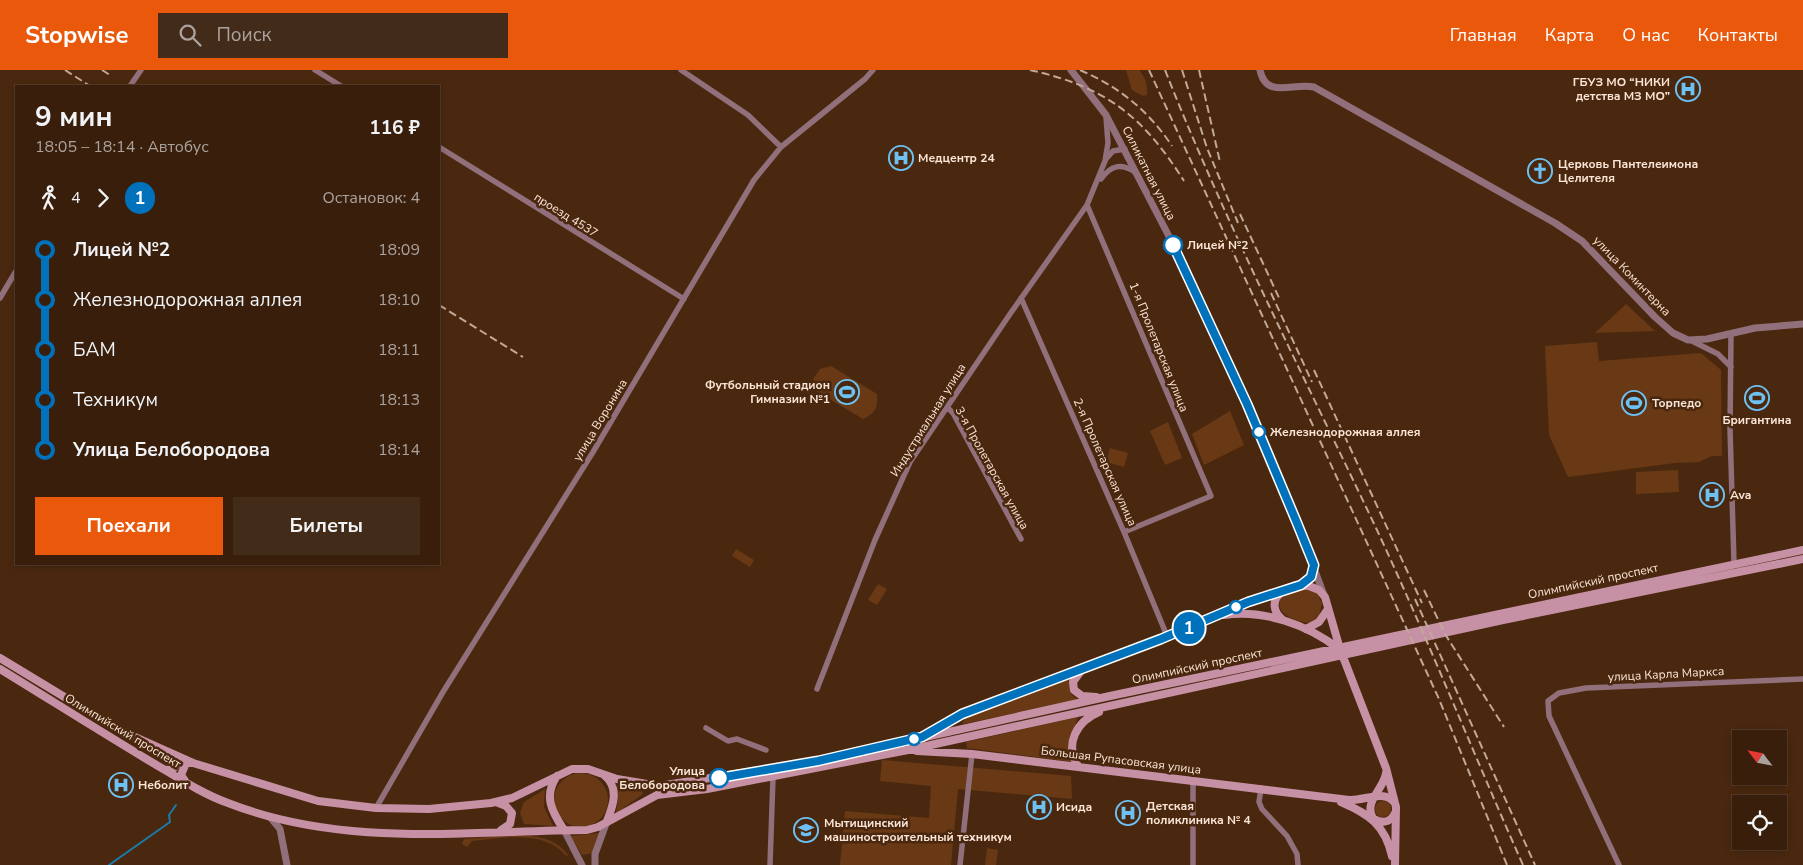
<!DOCTYPE html>
<html lang="ru">
<meta charset="utf-8">
<style>
:root{--surface:#381e0b;--page:#432b19;--text:#f1f3f6;--muted:#aba29d;--line:#523c2c;--accent:#ea580c}
body{margin:0;font-family:"Nunito Sans",sans-serif;background:var(--page);color:var(--text);height:100vh;display:flex;flex-direction:column;font-size:19px;white-space:nowrap}
*{box-sizing:border-box;margin:0}
p{font-size:16px;color:var(--muted)}
.icon{flex:none;width:28px;height:28px;fill:none;stroke:currentColor;stroke-width:2;stroke-linecap:round;stroke-linejoin:round}
.map{position:relative;flex:1;overflow:hidden}
.drawer{position:absolute;left:15px;top:15px;width:425px;height:480px;display:flex;flex-direction:column;background:var(--surface);border-radius:0px;box-shadow:0 2px 8px #0003,0 0 0 1px var(--line)}
.drawer>*{flex:none}
.badge{padding:0 10px;border-radius:16px;font-size:18px;line-height:32px}
.needle{width:32px;rotate:302deg}
.controls{position:absolute;left:1732px;top:660px;display:grid;gap:10px}
.controls a{display:grid;place-items:center;width:55px;height:55px;border-radius:0px;background:var(--surface);box-shadow:0 2px 8px #0003,0 0 0 1px var(--line);font-size:25px}
.map>.badge{position:absolute;translate:-50% -50%;box-shadow:0 0 0 2px #fff}
.legs{display:flex;align-items:center;gap:8px;height:55px;padding:0 20px;font-size:16px}
.legs p{margin-inline-start:auto}
.summary{display:flex;align-items:center;justify-content:space-between;height:85px;padding:0 20px}
h1{font-size:28px;font-weight:700;line-height:38px}
.action{display:flex;gap:10px;margin-top:auto;padding:10px 20px}
.action a{flex:1;height:58px;border-radius:0px;background:var(--accent);color:#fff;font-size:20px;font-weight:700;line-height:58px;text-align:center}
.action a+a{background:var(--page);color:var(--text)}
ul{padding:0 20px;list-style:none}
li{display:flex;align-items:center;gap:18px;height:50px;font-size:19px}
li i{display:grid;place-items:center;width:8px;height:100%;margin:0 6px;background:currentColor}
li i::after{content:'';width:12px;height:12px;margin:-6px;border:4px solid;border-radius:50%;background:var(--surface)}
li p{margin-inline-start:auto}
li:first-child i{background:linear-gradient(#0000 50%,currentColor 0)}
li:last-child i{background:linear-gradient(currentColor 50%,#0000 0)}
header{display:flex;align-items:center;gap:30px;box-sizing:border-box;height:70px;padding:0 25px;background:var(--accent);color:#fff}
header strong{font-size:24px}
nav{display:flex;gap:28px;margin-inline-start:auto;font-size:18px}
.search{width:350px;height:45px;background:var(--page);display:flex;align-items:center;gap:12px;box-sizing:border-box;padding:0 18px;border-radius:0px;color:var(--muted);font-size:19px}
.map>svg:first-child{display:block}
</style>
<header>
<strong>Stopwise</strong>
<div class="search"><svg class="icon" aria-label="search" viewBox="0 0 24 24"><circle cx="10" cy="10" r="6"/><path d="M15 15l6 6"/></svg>Поиск</div>
<nav><a>Главная</a><a>Карта</a><a>О нас</a><a>Контакты</a></nav>
</header>
<div class="map">
<svg width="1803" height="795" viewBox="0 0 1803 795">
<rect width="100%" height="100%" fill="#4a280f"/>
<path fill="#683914" d="M 1126,0 L 1139,0 C 1145,7 1148,15 1147,25 L 1143,26 L 1132,20 Z
M 1626,234 L 1655,261 L 1595,263 Z
M 1597,272 L 1599,291 L 1701,283 L 1721,300 L 1722,386 L 1712,386 L 1699,392 L 1675,393 L 1568,407 L 1549,365 L 1545,276 Z
M 831,296 L 877,324 C 878,337 876,343 863,349 L 816,321 L 813,309 L 820,299 Z
M 1230,341 L 1244,375 L 1204,395 L 1192,364 Z
M 1168,352 L 1182,388 L 1165,395 L 1150,361 Z
M 1110,378 L 1128,383 L 1124,397 L 1106,392 Z
M 1678,400 L 1679,422 L 1636,424 L 1636,402 Z
M 736,479 L 754,490 L 750,497 L 732,486 Z
M 878,514 L 887,519 L 877,535 L 868,530 Z
M 1305,518 L 1316,522 L 1322,533 L 1319,547 L 1309,553 C 1274,549 1267,524 1305,518 Z
M 1071,608 L 1071,624 L 1079,631 L 962,654 L 965,648 Z
M 1078,647 L 1070,670 L 1073,692 L 967,678 L 966,672 Z
M 882,690 L 1071,706 L 1072,729 L 958,719 L 951,795 L 840,795 L 845,741 L 929,748 L 931,716 L 880,711 Z
M554 730a27 27 0 1 1 54 0a27 27 0 1 1-54 0Z
M 615,715 L 642,721 L 643,724 L 616,743 L 618,728 Z
M 545,719 L 544,737 L 553,756 L 524,754 L 520,743 L 524,732 Z
M1375 739a8 8 0 1 1 16 0a8 8 0 1 1-16 0Z
M 600,763 L 593,783 L 582,785 L 571,766 Z
M 522,765 C 540,767 557,769 568,785 L 566,786 C 545,759 501,768 472,771 L 467,777 L 462,774 L 464,769 Z
M 987,778 L 998,780 L 996,795 L 985,795 Z"/>
<g fill="none" stroke-linecap="round" stroke-linejoin="round">
<path stroke="#197ba8" stroke-width="2" d="M 109,795 L 170,752 L 169,745 L 176,735"/>
<path stroke="#916f7b" stroke-width="5.5" d="M 315,0 L 341,16
M 681,0 L 748,45 L 781,77
M 130,16 L 141,0
M 439,77 L 684,229
M 1106,89 L 1113,81 L 1125,79
M 1101,109 C 1111,95 1121,93 1135,102
M 1087,135 L 1211,426 L 1124,462
M 0,228 L 16,201
M 1021,228 L 1124,462 L 1167,566
M 1731,265 L 1730,359 L 1734,493
M 1692,271 L 1718,284 L 1731,297
M 947,337 L 953,343 L 1021,469
M 817,619 L 875,470 L 910,392 L 1010,244 L 1087,135 L 1105,91 L 1108,73 L 1106,47
M 706,658 L 728,671 L 737,669 L 766,680
M 1193,710 L 1193,795
M 1261,718 L 1259,732 L 1262,739 L 1287,766 L 1297,784 L 1298,795
M 376,738 L 443,622 L 593,382 L 754,110 L 781,77 L 865,9 L 873,0
M 770,795 L 773,707
M 960,795 L 972,684
M 1619,795 L 1549,646 L 1548,631 L 1559,623 L 1586,618 L 1803,609"/>
<path stroke="#916f7b" stroke-width="7" d="M 1071,0 L 1106,45 L 1174,176 L 1247,334 L 1297,453 L 1324,525
M 1260,0 C 1266,30 1294,12 1314,17 L 1555,153 L 1582,171 L 1655,247 L 1673,263 L 1688,270 L 1707,269 L 1755,258 L 1803,254
M 1301,515 L 1311,507 L 1313,498
M 270,747 L 280,759 L 287,795
M 564,760 L 582,795
M 595,795 L 595,784 L 607,751"/>
<path stroke="#c791a5" stroke-width="8" d="M 1282,522 C 1271,530 1273,542 1283,550
M 1224,545 C 1264,539 1308,555 1339,579
M 1306,559 L 1319,552 L 1328,539
M 0,588 L 119,660 L 193,693 L 318,731 L 376,738 L 429,739 L 491,733 L 512,728 L 572,699 L 588,699 L 617,709 L 659,716 L 818,691 L 1110,626 L 1803,480
M 0,599 C 49,629 98,660 148,690 C 174,705 200,723 228,733 C 343,778 466,761 587,760 L 598,757 L 657,725 L 707,719 L 908,680 L 1503,550 L 1803,489
M 1081,601 L 1073,612 L 1074,620 L 1082,626 L 1096,627
M 928,664 L 962,644 L 1161,569 L 1248,532 L 1296,515 L 1309,516 L 1319,520 L 1325,527 L 1340,579 L 1386,698 L 1396,737 L 1395,795
M 917,681 L 972,684 L 1349,730 C 1364,731 1384,719 1394,732
M 1078,696 C 1064,674 1077,651 1099,642
M 166,700 L 173,699 L 177,694 L 176,689 L 171,684
M 604,705 C 620,718 613,736 607,751
M 557,706 C 543,726 552,742 564,760
M 185,711 L 181,705 L 186,693 L 193,693
M 496,732 L 506,736 L 512,743 L 510,754 L 501,760
M 1341,732 C 1369,744 1385,755 1392,786
M 1373,748 C 1363,732 1384,719 1386,703
M 1374,749 C 1383,754 1391,752 1395,743"/>
<path stroke="#c2a896" stroke-width="2" stroke-dasharray="8 4" stroke-linecap="butt" d="M 65,0 L 90,16
M 102,0 L 110,5
M 1030,0 C 1106,17 1143,46 1184,111
M 1080,0 C 1119,17 1148,40 1172,76
M 1149,0 L 1439,629 L 1507,795
M 1165,0 C 1227,157 1304,306 1376,458 C 1428,569 1473,683 1523,795
M 1182,0 L 1207,78 L 1238,153
M 1199,0 L 1220,92
M 1240,144 L 1280,230
M 1271,223 L 1312,312
M 439,235 L 523,287
M 1314,300 L 1422,533
M 1424,520 L 1445,564 L 1504,657
M 1415,529 L 1535,795"/>
</g>
<g fill="none" stroke-linecap="round" stroke-linejoin="round">
<defs>
<path id="line-1" d="M 719,708 L 818,691 L 922,667 L 962,644 L 1161,569 L 1248,532 L 1301,515 L 1311,507 L 1314,495 L 1297,453 L 1247,334 L 1173,175"/>
</defs>
<use href="#line-1" stroke="#fff" stroke-width="11"/>
<use href="#line-1" stroke="#0072bc" stroke-width="8"/>
</g>
<defs>
<symbol id="hospital-ring" viewBox="-11 -11 22 22"><circle r="9.5" fill="#4a280f" stroke="#6dc2f3" stroke-width="1.5"/><path d="M-5-5h3v3.5h4V-5h3V5h-3V1.5h-4V5h-3Z" fill="#6dc2f3"/></symbol>
<symbol id="church-ring" viewBox="-11 -11 22 22"><circle r="9.5" fill="#4a280f" stroke="#6dc2f3" stroke-width="1.5"/><path d="M-1.2-6h2.4v3.5h3.3v2.4h-3.3V6h-2.4V-.1h-3.3v-2.4h3.3Z" fill="#6dc2f3"/></symbol>
<symbol id="stadium-ring" viewBox="-11 -11 22 22"><circle r="9.5" fill="#4a280f" stroke="#6dc2f3" stroke-width="1.5"/><path d="M0-5a6.5 5 0 1 0 0 10a6.5 5 0 1 0 0-10ZM-3.5-1.8h7v3.6h-7Z" fill="#6dc2f3"/></symbol>
<symbol id="university-ring" viewBox="-11 -11 22 22"><circle r="9.5" fill="#4a280f" stroke="#6dc2f3" stroke-width="1.5"/><path d="M0-5L7-2L0 1L-7-2ZM-4 1L0 2.5L4 1V4Q0 6-4 4Z" fill="#6dc2f3"/></symbol>
</defs>
<g fill-rule="evenodd">
<use href="#hospital-ring" x="1674" y="5" width="28" height="28"/>
<use href="#hospital-ring" x="887" y="74" width="28" height="28"/>
<use href="#church-ring" x="1526" y="87" width="28" height="28"/>
<use href="#stadium-ring" x="833" y="308" width="28" height="28"/>
<use href="#stadium-ring" x="1743" y="314" width="28" height="28"/>
<use href="#stadium-ring" x="1620" y="319" width="28" height="28"/>
<use href="#hospital-ring" x="1698" y="411" width="28" height="28"/>
<use href="#hospital-ring" x="107" y="701" width="28" height="28"/>
<use href="#hospital-ring" x="1025" y="723" width="28" height="28"/>
<use href="#hospital-ring" x="1114" y="729" width="28" height="28"/>
<use href="#university-ring" x="792" y="746" width="28" height="28"/>
</g>
<g fill="#fff" stroke="#0072bc" stroke-width="2.5">
<circle cx="1173" cy="175" r="9"/>
<circle cx="1259" cy="362" r="6"/>
<circle cx="1236" cy="537" r="6"/>
<circle cx="914" cy="669" r="6"/>
<circle cx="719" cy="708" r="9"/>
</g>
<g text-anchor="middle" dominant-baseline="central" stroke-width="5" stroke-linejoin="round" paint-order="stroke">
<g font-size="12" font-weight="bold" fill="#fbe5d7" stroke="#4a280f" text-anchor="start">
<text x="1670" y="12" text-anchor="end">ГБУЗ МО “НИКИ<tspan x="1670" dy="14">детства МЗ МО”</tspan></text>
<text x="918" y="88">Медцентр 24</text>
<text x="1558" y="94">Церковь Пантелеимона<tspan x="1558" dy="14">Целителя</tspan></text>
<text x="830" y="315" text-anchor="end">Футбольный стадион<tspan x="830" dy="14">Гимназии №1</tspan></text>
<text x="1652" y="333">Торпедо</text>
<text x="1757" y="350" text-anchor="middle">Бригантина</text>
<text x="1730" y="425">Ava</text>
<text x="138" y="715">Неболит</text>
<text x="1146" y="736">Детская<tspan x="1146" dy="14">поликлиника № 4</tspan></text>
<text x="1056" y="737">Исида</text>
<text x="824" y="753">Мытищинский<tspan x="824" dy="14">машиностроительный техникум</tspan></text>
</g>
<g font-size="12" fill="#fbe5d7" stroke="#4a280f">
<text transform="translate(1149 103) rotate(63)">Силикатная улица</text>
<text transform="translate(566 145) rotate(32)">проезд 4537</text>
<text transform="translate(1632 206) rotate(46)">улица Коминтерна</text>
<text transform="translate(1159 277) rotate(68)">1-я Пролетарская улица</text>
<text transform="translate(600 350) rotate(-59)">улица Воронина</text>
<text transform="translate(928 350) rotate(-58)">Индустриальная улица</text>
<text transform="translate(1105 392) rotate(66)">2-я Пролетарская улица</text>
<text transform="translate(992 398) rotate(61)">3-я Пролетарская улица</text>
<text transform="translate(1593 511) rotate(-12)">Олимпийский проспект</text>
<text transform="translate(1197 596) rotate(-12)">Олимпийский проспект</text>
<text transform="translate(1666 604) rotate(-3)">улица Карла Маркса</text>
<text transform="translate(123 661) rotate(31)">Олимпийский проспект</text>
<text transform="translate(1121 690) rotate(7)">Большая Рупасовская улица</text>
</g>
<g font-size="12" font-weight="bold" fill="#fbe5d7" stroke="#4a280f" text-anchor="start">
<text x="1187" y="175">Лицей №2</text>
<text x="1270" y="362">Железнодорожная аллея</text>
<text x="705" y="701" text-anchor="end">Улица<tspan x="705" dy="14">Белобородова</tspan></text>
</g>
</g>
</svg>
<div class="controls">
<a><svg class="needle" viewBox="-14 -14 28 28"><path d="M0-13l5 13h-10z" fill="#e53935"/><path d="M0 13l5-13h-10z" fill="#aba29d"/></svg></a>
<a><svg class="icon" aria-label="locate" viewBox="0 0 24 24"><circle cx="12" cy="12" r="6"/><path d="M12 2v4M12 18v4M2 12h4M18 12h4"/></svg></a>
</div>
<b class="badge" style="left:1189px;top:558px;background:#0072bc;color:#fff">1</b>
<section class="drawer">
<div class="summary"><div><h1>9 мин</h1><p>18:05 – 18:14 · Автобус</p></div><b>116 ₽</b></div>
<div class="legs"><svg class="icon" aria-label="walk" viewBox="0 0 24 24"><circle cx="13" cy="4" r="2"/><path d="M13 8l-2 6 4 7M11 14l-3 7M7 12l3-4h3l4 4"/></svg>4<svg class="icon" aria-label="forward" viewBox="0 0 24 24"><path d="M9 5l7 7-7 7"/></svg><b class="badge" style="background:#0072bc;color:#fff">1</b><p>Остановок: 4</p></div>
<ul>
<li><i style="color:#0072bc"></i><b>Лицей №2</b><p>18:09</p></li>
<li><i style="color:#0072bc"></i><span>Железнодорожная аллея</span><p>18:10</p></li>
<li><i style="color:#0072bc"></i><span>БАМ</span><p>18:11</p></li>
<li><i style="color:#0072bc"></i><span>Техникум</span><p>18:13</p></li>
<li><i style="color:#0072bc"></i><b>Улица Белобородова</b><p>18:14</p></li>
</ul>
<div class="action"><a>Поехали</a><a>Билеты</a></div>
</section>
</div>
